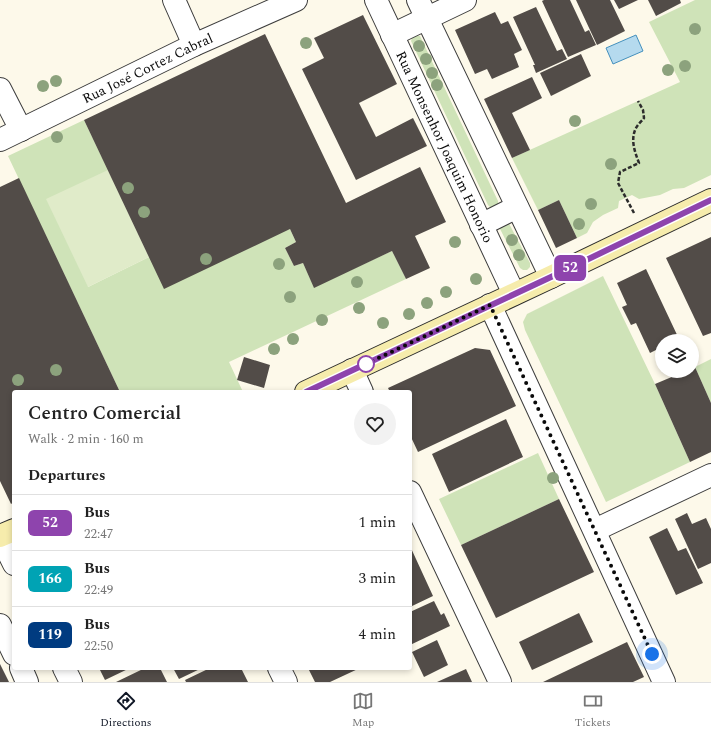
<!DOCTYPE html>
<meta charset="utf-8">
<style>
:root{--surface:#fff;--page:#f2f2f2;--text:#222;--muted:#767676;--line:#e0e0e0;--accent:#111827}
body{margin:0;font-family:Spectral,serif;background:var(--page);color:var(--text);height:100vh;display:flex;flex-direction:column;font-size:15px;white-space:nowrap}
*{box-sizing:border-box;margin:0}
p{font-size:13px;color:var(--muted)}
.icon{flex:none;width:22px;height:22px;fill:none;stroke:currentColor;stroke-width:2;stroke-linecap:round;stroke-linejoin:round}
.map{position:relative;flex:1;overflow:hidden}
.panel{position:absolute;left:12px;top:390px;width:400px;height:280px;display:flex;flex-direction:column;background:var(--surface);border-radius:4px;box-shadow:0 2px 6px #0003}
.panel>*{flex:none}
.badge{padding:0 8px;border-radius:6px;font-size:14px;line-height:26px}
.buttons{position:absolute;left:655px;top:334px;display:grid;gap:8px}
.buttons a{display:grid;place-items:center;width:44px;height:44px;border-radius:50%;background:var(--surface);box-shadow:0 2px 6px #0003;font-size:20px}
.you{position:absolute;width:20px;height:20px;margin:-10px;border:3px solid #fff;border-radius:50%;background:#1a73e8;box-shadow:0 0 0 6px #1a73e833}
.map>.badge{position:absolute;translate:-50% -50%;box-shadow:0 0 0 2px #fff}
h2{padding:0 16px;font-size:15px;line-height:36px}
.round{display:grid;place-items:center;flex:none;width:42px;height:42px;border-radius:21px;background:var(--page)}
.head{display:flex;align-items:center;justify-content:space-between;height:68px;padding:0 16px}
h1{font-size:19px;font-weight:600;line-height:30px}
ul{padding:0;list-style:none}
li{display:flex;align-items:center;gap:12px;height:56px;padding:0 16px;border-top:1px solid var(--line)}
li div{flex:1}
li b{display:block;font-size:15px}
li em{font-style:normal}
li .badge{min-width:44px;font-weight:700;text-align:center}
.dock{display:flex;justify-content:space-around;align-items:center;height:56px;border-top:1px solid var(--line);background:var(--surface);font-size:11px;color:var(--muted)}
.dock a{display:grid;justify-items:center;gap:2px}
.dock .current{color:var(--accent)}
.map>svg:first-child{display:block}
</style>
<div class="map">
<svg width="711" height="682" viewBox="0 0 711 682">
<rect width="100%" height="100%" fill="#fdf9ea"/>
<path fill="#cfe3b8" d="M 695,0 L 711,0 L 711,175 L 684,188 L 673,189 L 660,195 L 639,199 L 632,195 L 619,201 L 618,208 L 603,215 L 593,222 L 587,233 L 577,238 L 559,200 L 538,210 L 512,158 L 680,82 L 649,22 Z
M 415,36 L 420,36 L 498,201 L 498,205 L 493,210 L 488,205 L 411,41 L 412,38 Z
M 84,120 L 108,170 L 88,287 L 149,257 L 290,229 L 296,242 L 285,248 L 294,266 L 303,263 L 314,287 L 392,251 L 406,279 L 229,362 L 243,392 L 120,392 L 8,156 Z
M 507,220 L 530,263 L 530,267 L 527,270 L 523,270 L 520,268 L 498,225 Z
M 603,276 L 655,384 L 690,462 L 606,502 L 525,330 L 523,322 L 527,314 Z
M 711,359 L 711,403 L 695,367 Z
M 538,453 L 559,499 L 461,545 L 439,499 Z"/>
<path fill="#e0ebc9" d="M 108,170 L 149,257 L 88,287 L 46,199 Z"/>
<path fill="#b5daee" stroke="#4490bd" d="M 636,35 L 643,51 L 613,64 L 606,48 Z"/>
<path fill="#524c48" d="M 544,0 L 570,0 L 585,32 L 589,30 L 596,45 L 568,57 L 542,1 Z
M 576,0 L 610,0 L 625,31 L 597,45 Z
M 614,0 L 638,0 L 619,9 Z
M 648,0 L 680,0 L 681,3 L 656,16 Z
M 536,7 L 557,51 L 562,49 L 567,59 L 536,73 L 533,65 L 535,65 L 513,17 Z
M 495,12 L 501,24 L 508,21 L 522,50 L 514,54 L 519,67 L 492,79 L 487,69 L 475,74 L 455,30 Z
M 363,15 L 397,84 L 359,103 L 376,137 L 413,118 L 427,146 L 356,180 L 302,69 L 324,58 L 314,38 Z
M 265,34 L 346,203 L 420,167 L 446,222 L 415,236 L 430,268 L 406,279 L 392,251 L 314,288 L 303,263 L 294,266 L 285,248 L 296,242 L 290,229 L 164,289 L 84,120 Z
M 581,54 L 591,76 L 551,96 L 540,73 Z
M 532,77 L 542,98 L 512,113 L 530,150 L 512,158 L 484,99 Z
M 19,178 L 120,392 L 14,392 L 14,502 L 11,504 L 0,481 L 0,187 Z
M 559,200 L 577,238 L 556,248 L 538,210 Z
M 711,237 L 711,333 L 703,336 L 666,258 Z
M 646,269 L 679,339 L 674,341 L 662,341 L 662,347 L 650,353 L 636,323 L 631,325 L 622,307 L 627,305 L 617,283 Z
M 475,348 L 490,350 L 516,406 L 418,452 L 410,435 L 410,392 L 390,392 L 388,388 Z
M 244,357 L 270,365 L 264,388 L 237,380 Z
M 695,367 L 711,403 L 711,452 L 690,462 L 655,384 L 686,371 L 692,371 L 692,368 Z
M 506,419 L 523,457 L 449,492 L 432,454 Z
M 559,499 L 594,572 L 496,618 L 461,545 Z
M 687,513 L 692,524 L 706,518 L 711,529 L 711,563 L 698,569 L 675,519 Z
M 667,528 L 678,551 L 686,548 L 703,583 L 676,595 L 649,537 Z
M 410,546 L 433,596 L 410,607 Z
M 434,601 L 441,615 L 444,613 L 450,626 L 410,645 L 410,612 Z
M 579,613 L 593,642 L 532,670 L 519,642 Z
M 437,640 L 448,665 L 424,677 L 412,652 Z
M 627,642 L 644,677 L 633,682 L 543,682 Z
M 0,664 L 9,682 L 0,682 Z
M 99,668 L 130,668 L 105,680 Z
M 145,668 L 160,668 L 167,682 L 116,682 Z
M 173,668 L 202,668 L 179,679 Z
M 210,668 L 241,668 L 248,682 L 186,682 L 185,680 Z
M 308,668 L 360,668 L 330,682 L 315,682 Z
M 466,669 L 472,682 L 437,682 Z"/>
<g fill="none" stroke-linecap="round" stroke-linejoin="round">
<defs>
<g id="minor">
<path d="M 174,0 L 194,45"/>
<path id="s1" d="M 376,0 L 514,294"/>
<path d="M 418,0 L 551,277"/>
<path d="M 392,35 L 465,0"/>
<path d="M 0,89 L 21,130"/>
<path id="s2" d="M 0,140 L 194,45 L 296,0"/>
<path d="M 481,225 L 517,207"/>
<path d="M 490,305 L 664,682"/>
<path d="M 352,370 L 362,392"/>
<path d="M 410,492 L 500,682"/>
<path d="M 595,530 L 711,475"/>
<path d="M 0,536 L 14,564"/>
<path d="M 0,625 L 14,654"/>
<path d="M 21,668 L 27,682"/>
<path d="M 64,668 L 71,682"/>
<path d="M 279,668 L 286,682"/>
</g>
<path id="secondary" d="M 306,392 L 551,277 L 711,200
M 0,536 L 14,530"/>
</defs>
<use href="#minor" stroke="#3d3d3d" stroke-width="24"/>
<use href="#secondary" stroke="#2c2c2c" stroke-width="24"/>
<path stroke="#2c2c2c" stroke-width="2.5" stroke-dasharray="4 2" stroke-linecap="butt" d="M 634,213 L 618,183 L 620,172 L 639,163 C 635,152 630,140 636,128 C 638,124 642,121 644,118 L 643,110 L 638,101"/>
<use href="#minor" stroke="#fff" stroke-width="22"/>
<use href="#secondary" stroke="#f6ecac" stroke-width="22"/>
</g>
<g fill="#8ca27d">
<circle cx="695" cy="29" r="6"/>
<circle cx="306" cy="43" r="6"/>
<circle cx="419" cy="46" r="6"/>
<circle cx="426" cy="59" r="6"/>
<circle cx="685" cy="66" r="6"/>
<circle cx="668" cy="70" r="6"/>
<circle cx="432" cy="73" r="6"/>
<circle cx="56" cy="81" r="6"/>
<circle cx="437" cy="85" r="6"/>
<circle cx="43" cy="86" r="6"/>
<circle cx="575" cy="121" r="6"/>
<circle cx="57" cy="137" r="6"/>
<circle cx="611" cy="164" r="6"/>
<circle cx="128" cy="188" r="6"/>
<circle cx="591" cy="204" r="6"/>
<circle cx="144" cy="212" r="6"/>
<circle cx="579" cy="224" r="6"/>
<circle cx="512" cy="240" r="6"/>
<circle cx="455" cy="242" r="6"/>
<circle cx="519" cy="255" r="6"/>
<circle cx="206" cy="259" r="6"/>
<circle cx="279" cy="264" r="6"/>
<circle cx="476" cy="279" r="6"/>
<circle cx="357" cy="282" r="6"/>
<circle cx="446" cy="292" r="6"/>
<circle cx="290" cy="297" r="6"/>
<circle cx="427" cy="303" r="6"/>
<circle cx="359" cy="308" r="6"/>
<circle cx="409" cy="314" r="6"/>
<circle cx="322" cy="320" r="6"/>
<circle cx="383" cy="323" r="6"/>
<circle cx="293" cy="339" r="6"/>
<circle cx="274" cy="349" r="6"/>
<circle cx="56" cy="370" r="6"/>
<circle cx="18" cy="380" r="6"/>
<circle cx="553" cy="478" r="6"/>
</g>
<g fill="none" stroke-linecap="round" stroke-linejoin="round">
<defs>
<path id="line" d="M 306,392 L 551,277 L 711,200"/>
</defs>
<use href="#line" stroke="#fff" stroke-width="9"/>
<use href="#line" stroke="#8e44ad" stroke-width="6"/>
<path stroke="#0a0a0a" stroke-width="4" stroke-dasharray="0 7.2" d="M 366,364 L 490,305 L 652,654"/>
</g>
<circle fill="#fff" stroke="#8e44ad" stroke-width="2" cx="366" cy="364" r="8"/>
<g text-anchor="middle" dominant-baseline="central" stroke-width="4" stroke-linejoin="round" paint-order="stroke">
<g font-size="14" fill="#0a0a0a" stroke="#fff">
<text stroke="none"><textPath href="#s2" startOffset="164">Rua José Cortez Cabral</textPath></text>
<text stroke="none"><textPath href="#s1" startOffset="162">Rua Monsenhor Joaquim Honorio</textPath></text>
</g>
</g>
</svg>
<div class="buttons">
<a><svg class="icon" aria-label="layers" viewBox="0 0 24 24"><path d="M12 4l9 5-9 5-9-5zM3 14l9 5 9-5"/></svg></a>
</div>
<div class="you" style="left:652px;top:654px"></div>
<b class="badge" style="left:570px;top:268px;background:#8e44ad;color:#fff">52</b>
<section class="panel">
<div class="head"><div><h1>Centro Comercial</h1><p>Walk · 2 min · 160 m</p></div><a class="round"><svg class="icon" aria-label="heart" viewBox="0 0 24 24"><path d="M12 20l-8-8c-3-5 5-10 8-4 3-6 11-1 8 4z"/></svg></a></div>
<h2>Departures</h2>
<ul>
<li><span class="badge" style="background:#8e44ad;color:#fff">52</span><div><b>Bus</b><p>22:47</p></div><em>1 min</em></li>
<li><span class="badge" style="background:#00a3b4;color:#fff">166</span><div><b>Bus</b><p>22:49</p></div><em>3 min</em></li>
<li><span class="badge" style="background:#003b80;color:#fff">119</span><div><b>Bus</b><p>22:50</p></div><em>4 min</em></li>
</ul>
</section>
</div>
<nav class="dock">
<a class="current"><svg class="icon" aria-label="directions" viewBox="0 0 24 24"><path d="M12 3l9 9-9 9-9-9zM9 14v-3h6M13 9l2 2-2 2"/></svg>Directions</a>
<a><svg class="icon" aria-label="map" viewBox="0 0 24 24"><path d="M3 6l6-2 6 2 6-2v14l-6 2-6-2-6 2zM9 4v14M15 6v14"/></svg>Map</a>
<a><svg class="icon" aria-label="tickets" viewBox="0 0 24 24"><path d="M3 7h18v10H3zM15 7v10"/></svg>Tickets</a>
</nav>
